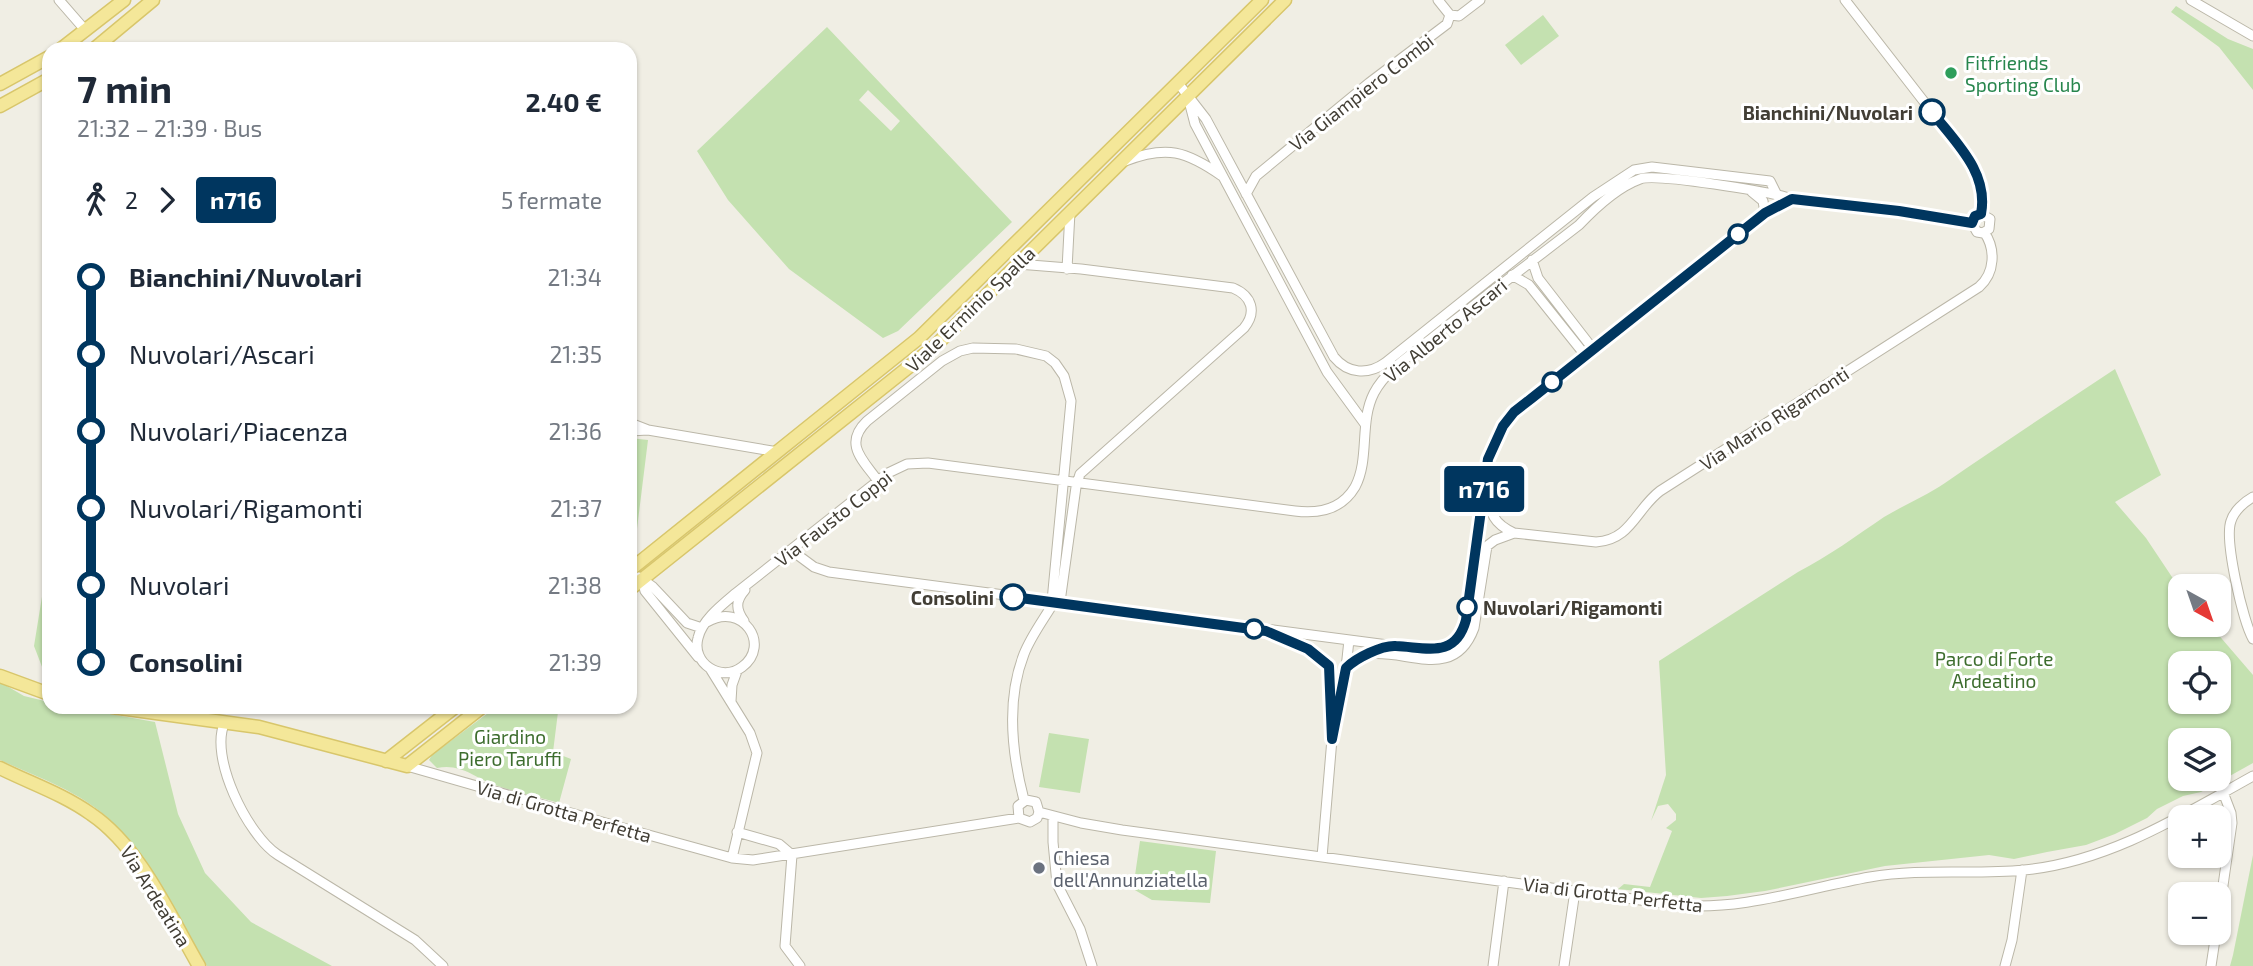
<!DOCTYPE html>
<html lang="it">
<meta charset="utf-8">
<style>
:root{--surface:#fff;--page:#f2f2f3;--text:#1f2937;--muted:#747a83}
body{margin:0;font-family:"Exo 2",sans-serif;background:var(--page);color:var(--text);height:100vh;display:flex;flex-direction:column;font-size:26px;white-space:nowrap}
*{box-sizing:border-box;margin:0}
p{font-size:23px;color:var(--muted)}
.icon{flex:none;width:38px;height:38px;fill:none;stroke:currentColor;stroke-width:2;stroke-linecap:round;stroke-linejoin:round}
.map{position:relative;flex:1;overflow:hidden}
.sheet{position:absolute;left:42px;top:42px;width:595px;height:672px;display:flex;flex-direction:column;background:var(--surface);border-radius:21px;box-shadow:0 2px 5px #0004}
.sheet>*{flex:none}
.badge{padding:0 14px;border-radius:5px;font-size:24px;line-height:46px}
.needle{width:46px;rotate:140deg}
.tools{position:absolute;left:2168px;top:574px;display:grid;gap:14px}
.tools a{display:grid;place-items:center;width:63px;height:63px;border-radius:14px;background:var(--surface);box-shadow:0 2px 5px #0004;font-size:35px}
.map>.badge{position:absolute;translate:-50% -50%;box-shadow:0 0 0 4px #fff}
.legs{display:flex;align-items:center;gap:10px;height:77px;padding:0 35px;font-size:23px}
.legs p{margin-inline-start:auto}
.headline{display:flex;align-items:center;justify-content:space-between;height:119px;padding:0 35px}
h1{font-size:38px;font-weight:700;line-height:52px}
ul{padding:0 35px;list-style:none}
li{display:flex;align-items:center;gap:24px;height:77px;font-size:26px}
li i{display:grid;place-items:center;width:10px;height:100%;margin:0 9px;background:currentColor}
li i::after{content:'';width:18px;height:18px;margin:-9px;border:5px solid;border-radius:50%;background:var(--surface)}
li p{margin-inline-start:auto}
li:first-child i{background:linear-gradient(#0000 50%,currentColor 0)}
li:last-child i{background:linear-gradient(currentColor 50%,#0000 0)}
.map>svg:first-child{display:block}
</style>
<div class="map">
<svg width="2253" height="966" viewBox="0 0 2253 966">
<rect width="100%" height="100%" fill="#f0eee4"/>
<path fill="#c4e1b0" fill-rule="evenodd" d="M 2176,6 L 2228,39 L 2253,49 L 2253,90 L 2219,47 L 2171,12 Z
M 1543,15 L 1559,36 L 1521,65 L 1505,45 Z
M 827,27 L 1012,222 L 898,331 L 883,338 L 789,269 L 728,200 L 697,151 ZM 868,90 L 900,121 L 891,131 L 859,100 Z
M 2115,369 L 2161,475 L 2115,502 L 2146,538 L 2180,589 L 2180,625 L 2210,625 L 2253,675 L 2253,763 L 2201,792 L 2183,796 L 2157,809 L 2147,818 L 2115,834 L 2086,845 L 2047,852 L 2014,859 L 1989,855 L 1885,866 L 1765,891 L 1727,896 L 1701,898 L 1618,889 L 1624,884 L 1650,887 L 1672,831 L 1666,828 L 1676,820 L 1676,814 L 1668,804 L 1658,806 L 1651,821 L 1666,775 L 1659,661 L 1798,572 C 1829,556 1856,536 1884,517 C 1904,505 1926,496 1945,483 C 2001,444 2058,407 2115,369 ZM 2180,663 L 2219,663 L 2219,702 L 2180,702 ZM 2219,740 L 2219,779 L 2180,779 L 2180,740 Z
M 630,438 L 648,440 L 634,553 L 630,553 Z
M 49,571 L 49,675 L 44,672 L 34,646 L 46,572 Z
M 0,682 L 24,696 L 49,702 L 49,707 L 71,707 L 155,722 L 178,814 L 205,873 L 251,922 L 332,966 L 207,966 C 178,916 151,858 109,819 C 79,791 37,777 0,760 Z
M 496,707 L 552,707 L 558,712 L 553,752 L 571,759 L 559,803 C 538,797 515,792 495,785 C 475,778 461,763 437,768 L 429,760 L 432,755 Z
M 1049,733 L 1089,739 L 1080,793 L 1039,787 Z
M 1140,841 L 1216,851 L 1210,903 L 1152,900 L 1133,889 Z
M 2253,855 L 2253,966 L 2230,966 L 2233,955 Z"/>
<g fill="none" stroke-linecap="round" stroke-linejoin="round">
<defs>
<path id="minor" d="M 59,0 L 86,31
M 1438,0 L 1450,15
M 1845,0 L 1974,166 L 1981,191 L 1981,214
M 2191,0 L 2253,36
M 1450,15 L 1459,16 L 1480,0
M 1178,83 L 1206,119 L 1334,357 C 1348,374 1368,375 1385,363 L 1593,197 L 1634,170 L 1652,167 L 1770,181 L 1776,193
M 1188,97 L 1195,124 L 1327,372 L 1365,424
M 1125,161 C 1167,145 1186,151 1222,176
M 1752,192 L 1763,201 L 1765,213
M 1246,194 L 1256,176 L 1369,83 L 1447,24 L 1450,15
M 1972,223 L 1977,232 L 1983,233 L 1989,229 L 1990,219 L 1981,214
M 1532,260 L 1538,278 L 1593,349
M 1018,264 L 1081,269 L 1233,288 C 1252,296 1257,312 1244,328 L 1080,474 L 1076,487 L 1060,602
M 1067,269 L 1070,212
M 1512,275 L 1529,285 L 1585,355
M 630,423 L 648,430
M 630,431 L 648,430 L 778,452
M 878,481 C 863,460 843,444 867,421 L 942,361 L 960,351 L 973,348 L 1016,349 L 1046,356 L 1055,363 L 1064,376 L 1071,401 L 1052,601
M 1487,488 C 1491,511 1490,522 1514,533 L 1596,542 C 1631,540 1636,509 1660,491 L 1979,287 C 1995,273 1996,249 1984,232
M 2253,497 C 2244,502 2234,511 2231,521 C 2224,540 2243,621 2253,639
M 791,550 L 814,567 L 829,572 L 1426,650 C 1443,650 1457,642 1464,626 L 1487,465 L 1503,426 L 1518,409 L 1765,213 L 1792,199
M 639,577 L 653,587 L 687,623 L 702,628
M 642,580 L 645,591 L 698,657
M 744,621 C 736,610 735,601 745,590
M 707,622 C 742,601 772,645 742,667 C 721,683 691,663 698,638 C 702,620 723,604 736,593 L 888,473 L 907,464 L 928,463 L 1295,511 C 1319,514 1342,509 1355,487 C 1370,459 1359,422 1374,393 C 1386,370 1411,355 1431,339 C 1480,300 1530,263 1579,225 C 1595,208 1618,187 1640,179 C 1656,173 1772,192 1792,199 L 1899,211 L 1972,223
M 1273,634 L 1311,651 L 1329,666 L 1332,723
M 1346,668 C 1352,661 1359,655 1369,654 C 1407,649 1454,682 1474,628 L 1487,546 L 1495,540 L 1514,533
M 711,670 L 750,733 L 757,753 L 732,858
M 731,701 L 732,685 L 737,671
M 225,722 C 208,756 248,836 278,855 L 415,940 L 443,966
M 407,766 L 616,826 L 732,858 L 753,860 L 1019,818 L 1030,822 L 1037,818 L 1039,812
M 1024,800 C 1012,754 1006,700 1024,654 C 1031,636 1044,619 1054,602
M 1039,812 L 1081,823 L 1122,830 L 1677,905 C 1742,911 1807,888 1870,877 C 1922,868 1973,875 2024,870 C 2108,862 2181,816 2253,776
M 1053,816 L 1053,842 L 1057,884 L 1080,929 L 1092,966
M 1019,818 L 1018,806 L 1026,800 L 1036,802 L 1039,812
M 737,832 L 779,844 L 792,855 L 785,946 L 800,966
M 1322,857 L 1332,739 L 1346,668 L 1349,640
M 2219,913 L 2232,823 L 2231,813 L 2223,792
M 1493,966 L 1504,881
M 1564,966 L 1575,891
M 2005,966 L 2012,940 L 2022,870
M 2211,966 L 2216,933"/>
<path id="major" d="M 61,49 L 124,0
M 94,49 L 153,0
M 0,84 L 49,57
M 0,106 L 49,79
M 630,570 L 919,338 L 1262,0
M 630,589 L 935,346 L 1285,0
M 0,676 L 49,694
M 112,707 L 259,727 L 407,766 L 482,707
M 386,761 L 455,707
M 0,768 C 30,783 63,794 91,814 C 140,847 170,916 199,966"/>
</defs>
<use href="#minor" stroke="#bbb7a8" stroke-width="11"/>
<use href="#major" stroke="#d8c66b" stroke-width="15"/>
<use href="#minor" stroke="#fff" stroke-width="9"/>
<use href="#major" stroke="#f4e799" stroke-width="12"/>
</g>
<g fill="none" stroke-linecap="round" stroke-linejoin="round">
<defs>
<path id="line-1" d="M 1013,597 L 1266,631 L 1308,649 L 1329,666 L 1332,739 L 1346,668 C 1356,658 1382,645 1396,646 C 1425,647 1455,660 1466,620 L 1488,459 L 1503,426 L 1514,412 L 1532,398 L 1765,213 L 1792,199 L 1899,211 L 1972,223 L 1975,216 L 1981,214 C 1989,172 1955,142 1932,112"/>
</defs>
<use href="#line-1" stroke="#fff" stroke-width="16"/>
<use href="#line-1" stroke="#00365f" stroke-width="10"/>
</g>
<circle fill="#2e9e5b" stroke="#fff" stroke-width="2.5" cx="1951" cy="73" r="7"/>
<g fill="#fff" stroke="#00365f" stroke-width="3.5">
<circle cx="1932" cy="112" r="12"/>
<circle cx="1738" cy="234" r="9"/>
<circle cx="1552" cy="382" r="9"/>
<circle cx="1013" cy="597" r="12"/>
<circle cx="1467" cy="607" r="9"/>
<circle cx="1254" cy="629" r="9"/>
</g>
<circle fill="#6b7280" stroke="#fff" stroke-width="2.5" cx="1039" cy="868" r="7"/>
<g text-anchor="middle" dominant-baseline="central" stroke-width="6" stroke-linejoin="round" paint-order="stroke">
<g font-size="19" fill="#27864d" stroke="#fff" text-anchor="start">
<text x="1965" y="62">Fitfriends<tspan x="1965" dy="22">Sporting Club</tspan></text>
</g>
<g font-size="19" fill="#423e35" stroke="#fff">
<text transform="translate(1361 92) rotate(-38)">Via Giampiero Combi</text>
<text transform="translate(970 309) rotate(-44)">Viale Erminio Spalla</text>
<text transform="translate(1445 330) rotate(-39)">Via Alberto Ascari</text>
<text transform="translate(1774 418) rotate(-33)">Via Mario Rigamonti</text>
<text transform="translate(833 518) rotate(-38)">Via Fausto Coppi</text>
<text transform="translate(564 811) rotate(16)">Via di Grotta Perfetta</text>
<text transform="translate(1613 894) rotate(7)">Via di Grotta Perfetta</text>
<text transform="translate(156 896) rotate(58)">Via Ardeatina</text>
</g>
<g font-size="19" font-weight="bold" fill="#423e35" stroke="#fff" text-anchor="end">
<text x="1913" y="112">Bianchini/Nuvolari</text>
<text x="994" y="597">Consolini</text>
<text x="1483" y="607" text-anchor="start">Nuvolari/Rigamonti</text>
</g>
<g font-size="19" fill="#3d6d2e" stroke="#fff">
<text x="1994" y="658">Parco di Forte<tspan x="1994" dy="22">Ardeatino</tspan></text>
<text x="510" y="736">Giardino<tspan x="510" dy="22">Piero Taruffi</tspan></text>
</g>
<g font-size="19" fill="#5b616d" stroke="#fff" text-anchor="start">
<text x="1053" y="857">Chiesa<tspan x="1053" dy="22">dell'Annunziatella</tspan></text>
</g>
</g>
</svg>
<div class="tools">
<a><svg class="needle" viewBox="-14 -14 28 28"><path d="M0-13l5 13h-10z" fill="#e53935"/><path d="M0 13l5-13h-10z" fill="#747a83"/></svg></a>
<a><svg class="icon" aria-label="locate" viewBox="0 0 24 24"><circle cx="12" cy="12" r="6"/><path d="M12 2v4M12 18v4M2 12h4M18 12h4"/></svg></a>
<a><svg class="icon" aria-label="layers" viewBox="0 0 24 24"><path d="M12 4l9 5-9 5-9-5zM3 14l9 5 9-5"/></svg></a>
<a>+</a>
<a>−</a>
</div>
<b class="badge" style="left:1484px;top:489px;background:#00365f;color:#fff">n716</b>
<section class="sheet">
<div class="headline"><div><h1>7 min</h1><p>21:32 – 21:39 · Bus</p></div><b>2.40 €</b></div>
<div class="legs"><svg class="icon" aria-label="walk" viewBox="0 0 24 24"><circle cx="13" cy="4" r="2"/><path d="M13 8l-2 6 4 7M11 14l-3 7M7 12l3-4h3l4 4"/></svg>2<svg class="icon" aria-label="forward" viewBox="0 0 24 24"><path d="M9 5l7 7-7 7"/></svg><b class="badge" style="background:#00365f;color:#fff">n716</b><p>5 fermate</p></div>
<ul>
<li><i style="color:#00365f"></i><b>Bianchini/Nuvolari</b><p>21:34</p></li>
<li><i style="color:#00365f"></i><span>Nuvolari/Ascari</span><p>21:35</p></li>
<li><i style="color:#00365f"></i><span>Nuvolari/Piacenza</span><p>21:36</p></li>
<li><i style="color:#00365f"></i><span>Nuvolari/Rigamonti</span><p>21:37</p></li>
<li><i style="color:#00365f"></i><span>Nuvolari</span><p>21:38</p></li>
<li><i style="color:#00365f"></i><b>Consolini</b><p>21:39</p></li>
</ul>
</section>
</div>
